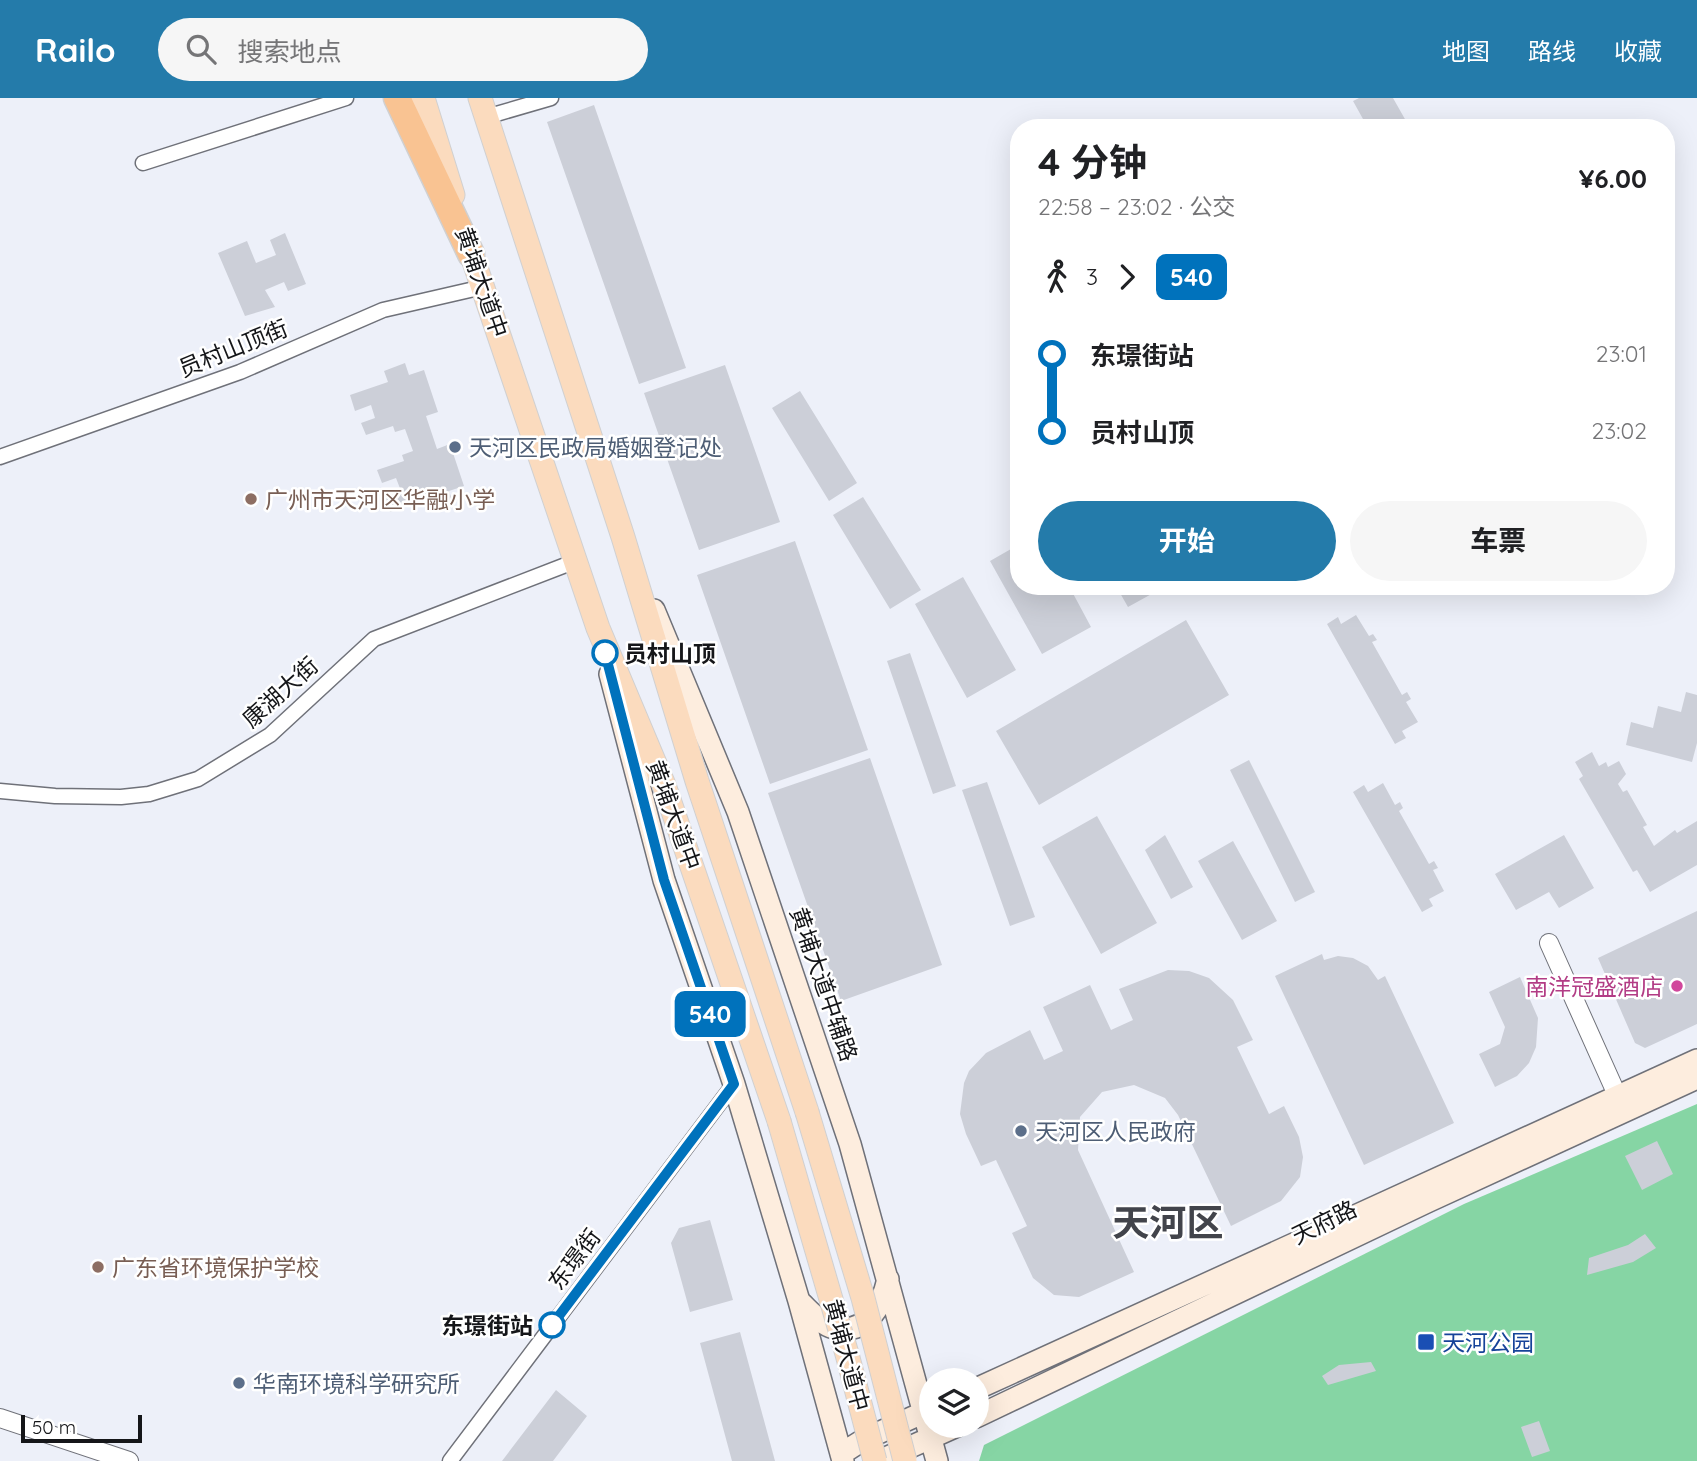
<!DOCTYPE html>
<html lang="zh">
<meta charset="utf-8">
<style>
:root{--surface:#fff;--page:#f6f6f6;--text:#202124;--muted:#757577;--accent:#247baa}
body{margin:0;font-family:Quicksand,"Noto Sans SC",sans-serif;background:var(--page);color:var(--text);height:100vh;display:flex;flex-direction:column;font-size:26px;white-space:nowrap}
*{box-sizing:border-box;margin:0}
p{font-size:23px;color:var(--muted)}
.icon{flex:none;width:38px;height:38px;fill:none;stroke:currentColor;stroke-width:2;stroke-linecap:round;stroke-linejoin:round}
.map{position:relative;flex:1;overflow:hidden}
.details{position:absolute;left:1010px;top:21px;width:665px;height:476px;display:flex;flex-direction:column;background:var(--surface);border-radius:28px;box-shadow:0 7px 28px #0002}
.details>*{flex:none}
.badge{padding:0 14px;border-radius:10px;font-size:24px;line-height:46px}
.buttons{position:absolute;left:919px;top:1270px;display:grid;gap:14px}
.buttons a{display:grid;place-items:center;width:70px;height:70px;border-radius:50%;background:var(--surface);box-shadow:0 7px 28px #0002;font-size:35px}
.scale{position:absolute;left:21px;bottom:18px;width:121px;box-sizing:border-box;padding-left:7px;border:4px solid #151619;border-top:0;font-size:19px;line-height:24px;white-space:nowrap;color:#151619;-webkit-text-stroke:5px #fff;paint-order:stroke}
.map>.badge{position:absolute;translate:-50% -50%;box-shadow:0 0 0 4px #fff}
.legs{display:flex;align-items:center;gap:10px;height:77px;padding:0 28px;font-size:23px}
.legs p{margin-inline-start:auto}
.summary{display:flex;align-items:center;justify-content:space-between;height:119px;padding:0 28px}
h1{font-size:38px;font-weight:700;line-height:52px}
.action{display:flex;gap:14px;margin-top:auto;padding:14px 28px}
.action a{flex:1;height:80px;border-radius:42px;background:var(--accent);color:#fff;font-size:28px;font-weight:700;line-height:80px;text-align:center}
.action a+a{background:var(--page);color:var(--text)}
ul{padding:0 28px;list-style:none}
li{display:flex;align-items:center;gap:24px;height:77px;font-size:26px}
li i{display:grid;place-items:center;width:10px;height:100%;margin:0 9px;background:currentColor}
li i::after{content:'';width:18px;height:18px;margin:-9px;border:5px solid;border-radius:50%;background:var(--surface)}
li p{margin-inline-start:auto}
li:first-child i{background:linear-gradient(#0000 50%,currentColor 0)}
li:last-child i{background:linear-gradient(currentColor 50%,#0000 0)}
header{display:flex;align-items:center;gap:42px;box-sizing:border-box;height:98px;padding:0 35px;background:var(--accent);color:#fff}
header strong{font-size:33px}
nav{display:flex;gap:38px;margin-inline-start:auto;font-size:24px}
.search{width:490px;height:63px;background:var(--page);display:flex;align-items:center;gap:18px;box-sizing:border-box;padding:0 24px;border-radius:38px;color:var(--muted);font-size:26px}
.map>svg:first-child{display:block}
</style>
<header>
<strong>Railo</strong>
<div class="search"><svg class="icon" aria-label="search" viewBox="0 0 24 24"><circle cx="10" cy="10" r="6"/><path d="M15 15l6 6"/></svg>搜索地点</div>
<nav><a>地图</a><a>路线</a><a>收藏</a></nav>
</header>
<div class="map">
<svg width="1697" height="1363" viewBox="0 0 1697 1363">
<rect width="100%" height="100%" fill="#edf0f9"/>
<path fill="#86d5a4" d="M 1697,1006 L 1697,1363 L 979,1363 L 984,1347 L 1464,1106 Z"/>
<path fill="#cccfd8" d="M 1359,0 L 1393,0 L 1410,30 L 1368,30 L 1353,3 Z
M 594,7 L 686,270 L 639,286 L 547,24 Z
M 285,135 L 306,186 L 288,193 L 284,184 L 265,192 L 275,209 L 245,218 L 218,155 L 247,143 L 256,165 L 276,157 L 270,142 Z
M 405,265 L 409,277 L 424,272 L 438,314 L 426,318 L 437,351 L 450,346 L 464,388 L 449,393 L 453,405 L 432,412 L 428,400 L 390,414 L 384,398 L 401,393 L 396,380 L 382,385 L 377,372 L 404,363 L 402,357 L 413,353 L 405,331 L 395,334 L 393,328 L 366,337 L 361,325 L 375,320 L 371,307 L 355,313 L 350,297 L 388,284 L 384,273 Z
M 725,267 L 780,424 L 699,452 L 644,295 Z
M 800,293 L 857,385 L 829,403 L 772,310 Z
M 863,399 L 921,492 L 890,511 L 833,417 Z
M 795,443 L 868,652 L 770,686 L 697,477 Z
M 1018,447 L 1018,488 L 1069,488 L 1091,529 L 1042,556 L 990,463 Z
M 963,479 L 1016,572 L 967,600 L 915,506 Z
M 1116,488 L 1166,488 L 1128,509 Z
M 1356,517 L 1369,538 L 1373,536 L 1377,542 L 1372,544 L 1402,597 L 1407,594 L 1411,601 L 1406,604 L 1418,624 L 1402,633 L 1406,640 L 1395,646 L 1327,526 L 1338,519 L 1341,526 Z
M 1186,522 L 1229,597 L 1039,707 L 996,633 Z
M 910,555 L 956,688 L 933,696 L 887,563 Z
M 1686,594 L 1697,597 L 1697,645 L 1692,664 L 1626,647 L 1631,624 L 1653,630 L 1658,608 L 1681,614 Z
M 1592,654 L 1599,668 L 1606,664 L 1608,669 L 1619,663 L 1626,676 L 1618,686 L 1623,694 L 1627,692 L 1647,727 L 1643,729 L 1654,748 L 1675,732 L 1677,735 L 1697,723 L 1697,767 L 1650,794 L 1637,772 L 1633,774 L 1579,681 L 1583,678 L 1575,664 Z
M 870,660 L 942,867 L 841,903 L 768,695 Z
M 1249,662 L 1315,794 L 1295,804 L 1230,672 Z
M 987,684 L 1035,819 L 1010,828 L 962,692 Z
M 1383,685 L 1395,707 L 1400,704 L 1403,710 L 1399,713 L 1429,766 L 1434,763 L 1438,770 L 1433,772 L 1444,793 L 1429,801 L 1433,808 L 1422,814 L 1353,694 L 1364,687 L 1368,694 Z
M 1097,718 L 1157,825 L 1101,856 L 1042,749 Z
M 1165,737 L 1193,789 L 1171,801 L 1145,752 Z
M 1564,737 L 1594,790 L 1559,810 L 1549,794 L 1516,812 L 1495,776 Z
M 1233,743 L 1277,823 L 1242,842 L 1198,763 Z
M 1697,813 L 1697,926 L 1645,950 L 1635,945 L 1598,860 Z
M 1322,856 L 1324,862 L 1338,858 L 1353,860 L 1368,868 L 1378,882 L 1385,878 L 1454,1025 L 1364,1067 L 1275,878 Z
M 1168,872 L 1189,873 L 1209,880 L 1233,902 L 1253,942 L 1237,949 L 1269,1016 L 1284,1008 L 1299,1039 L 1303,1059 L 1300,1079 L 1281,1103 L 1231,1128 L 1178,1017 L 1165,1000 L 1134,987 L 1102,994 L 1080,1019 L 1078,1052 L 1134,1174 L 1079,1199 L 1054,1197 L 1033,1180 L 1012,1135 L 1027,1128 L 996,1062 L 981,1068 L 966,1036 L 960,1016 L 964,985 L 969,973 L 986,955 L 1030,932 L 1044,962 L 1063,953 L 1043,909 L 1090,887 L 1111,932 L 1133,922 L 1119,891 Z
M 1520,879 L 1538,920 L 1536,949 L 1529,965 L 1517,978 L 1495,989 L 1479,956 L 1500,946 L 1505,929 L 1489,894 Z
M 1657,1043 L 1673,1076 L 1642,1092 L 1625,1058 Z
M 710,1122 L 733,1202 L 690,1214 L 671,1145 L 679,1130 Z
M 1645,1136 L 1656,1150 L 1633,1164 L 1587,1177 L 1589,1160 L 1628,1147 Z
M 740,1234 L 775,1363 L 732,1363 L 700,1245 Z
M 1371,1264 L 1376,1273 L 1328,1287 L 1322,1278 L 1339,1267 Z
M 556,1292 L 587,1318 L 553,1363 L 502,1363 Z
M 1539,1323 L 1550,1353 L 1532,1359 L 1521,1329 Z"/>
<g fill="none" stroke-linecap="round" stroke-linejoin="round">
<defs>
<path id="minor" d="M 486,19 L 551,0
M 143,65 L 346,0
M 0,359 L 240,274 L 383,212 L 483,189
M 0,693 L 55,698 L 121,699 L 149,696 L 198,681 L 270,637 L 374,541 L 576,463
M 450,1363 L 734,986"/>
<path id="tertiary" d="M 1549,845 L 1622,1008
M 0,1320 L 129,1363"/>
<path id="secondary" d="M 654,512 L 738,714 L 850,1046 L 937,1363
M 610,576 L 664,782 L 734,986 L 799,1203 L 843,1363
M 799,1203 C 809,1212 821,1227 834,1230 C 868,1237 882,1207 888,1181
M 976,1291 L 1697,962
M 976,1319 L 1427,1104 L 1697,980
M 841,1356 L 863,1342 L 931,1311
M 879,1363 L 957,1328"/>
<path id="primary" d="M 423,0 L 453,97
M 480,0 L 623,439 L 697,683 L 807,1014
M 466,140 L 598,530 L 664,687 L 779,1023"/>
<path id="motorway" d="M 397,0 L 471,156"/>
</defs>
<use href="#minor" stroke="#6f7179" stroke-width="17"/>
<use href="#tertiary" stroke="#6f7179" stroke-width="20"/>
<use href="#secondary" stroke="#6f7179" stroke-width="24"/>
<use href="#primary" stroke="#d0d0d1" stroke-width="25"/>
<use href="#motorway" stroke="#d0d0d1" stroke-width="29"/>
<use href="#minor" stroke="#fff" stroke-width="14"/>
<use href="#tertiary" stroke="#fff" stroke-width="18"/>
<use href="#secondary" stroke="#fdedde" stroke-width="21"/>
<use href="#primary" stroke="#fbdbbe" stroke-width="23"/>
<use href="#motorway" stroke="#f9c392" stroke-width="26"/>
<defs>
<path id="primary-bridge" d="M 807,1014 L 863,1200 L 905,1363
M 779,1023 L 847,1256 L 875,1363"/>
</defs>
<use href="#primary-bridge" stroke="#d0d0d1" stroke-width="25" stroke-linecap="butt"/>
<use href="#primary-bridge" stroke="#fbdbbe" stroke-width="23"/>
</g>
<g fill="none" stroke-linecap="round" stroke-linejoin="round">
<defs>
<path id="line-1" d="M 552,1227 L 734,986 L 664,782 L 605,555"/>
</defs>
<use href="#line-1" stroke="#fff" stroke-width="16"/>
<use href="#line-1" stroke="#0072bc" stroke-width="10"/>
</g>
<g fill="#5c6f8a" stroke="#fff" stroke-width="2.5">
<circle cx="455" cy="349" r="7"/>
<circle cx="1021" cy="1033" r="7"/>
<circle cx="239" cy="1285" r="7"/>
</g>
<g fill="#8d6e63" stroke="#fff" stroke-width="2.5">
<circle cx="251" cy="401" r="7"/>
<circle cx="98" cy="1169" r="7"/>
</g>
<g fill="#fff" stroke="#0072bc" stroke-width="3.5">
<circle cx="605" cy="555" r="12"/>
<circle cx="552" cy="1227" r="12"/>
</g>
<circle fill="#d1479c" stroke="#fff" stroke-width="2.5" cx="1677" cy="888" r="7"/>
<rect fill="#1a4fb4" stroke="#fff" stroke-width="2.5" x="1417" y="1235" width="18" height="18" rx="3.5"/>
<g text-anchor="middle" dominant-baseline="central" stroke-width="5" stroke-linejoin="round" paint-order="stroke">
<g font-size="23" fill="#151619" stroke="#fff">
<text transform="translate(482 184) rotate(71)">黄埔大道中</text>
<text transform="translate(233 250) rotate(-22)">员村山顶街</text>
<text transform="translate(280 594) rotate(-42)">康湖大街</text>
<text transform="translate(674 717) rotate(70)">黄埔大道中</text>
<text transform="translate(824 886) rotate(71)">黄埔大道中辅路</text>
<text transform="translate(1324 1124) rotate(-26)">天府路</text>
<text transform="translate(574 1161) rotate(-53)">东璟街</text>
<text transform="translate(847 1257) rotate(75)">黄埔大道中</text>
</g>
<g font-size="23" fill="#4e5e75" stroke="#fff" text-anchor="start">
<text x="469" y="349">天河区民政局婚姻登记处</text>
<text x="1035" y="1033">天河区人民政府</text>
<text x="253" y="1285">华南环境科学研究所</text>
</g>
<g font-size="23" fill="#785e54" stroke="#fff" text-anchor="start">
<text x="265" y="401">广州市天河区华融小学</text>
<text x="112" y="1169">广东省环境保护学校</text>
</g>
<g font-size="23" font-weight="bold" fill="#151619" stroke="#fff" text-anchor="start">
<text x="624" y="555">员村山顶</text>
<text x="533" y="1227" text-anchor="end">东璟街站</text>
</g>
<g font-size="23" fill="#b23c85" stroke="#fff" text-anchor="end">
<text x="1663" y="888">南洋冠盛酒店</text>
</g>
<g font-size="23" fill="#164399" stroke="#fff" text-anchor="start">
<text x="1442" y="1244">天河公园</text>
</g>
<g font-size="37" font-weight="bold" fill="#42444b" stroke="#fff">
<text x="1168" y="1124">天河区</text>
</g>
</g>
</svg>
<div class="buttons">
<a><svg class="icon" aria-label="layers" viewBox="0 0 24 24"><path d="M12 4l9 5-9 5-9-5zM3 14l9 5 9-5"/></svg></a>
</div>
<div class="scale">50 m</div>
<b class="badge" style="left:710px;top:916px;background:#0072bc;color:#fff">540</b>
<section class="details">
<div class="summary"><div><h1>4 分钟</h1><p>22:58 – 23:02 · 公交</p></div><b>¥6.00</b></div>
<div class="legs"><svg class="icon" aria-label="walk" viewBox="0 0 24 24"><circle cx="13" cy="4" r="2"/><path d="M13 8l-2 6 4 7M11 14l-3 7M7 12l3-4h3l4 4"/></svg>3<svg class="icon" aria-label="forward" viewBox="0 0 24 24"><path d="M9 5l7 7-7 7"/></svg><b class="badge" style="background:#0072bc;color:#fff">540</b></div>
<ul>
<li><i style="color:#0072bc"></i><b>东璟街站</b><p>23:01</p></li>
<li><i style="color:#0072bc"></i><b>员村山顶</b><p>23:02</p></li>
</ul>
<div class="action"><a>开始</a><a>车票</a></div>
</section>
</div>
